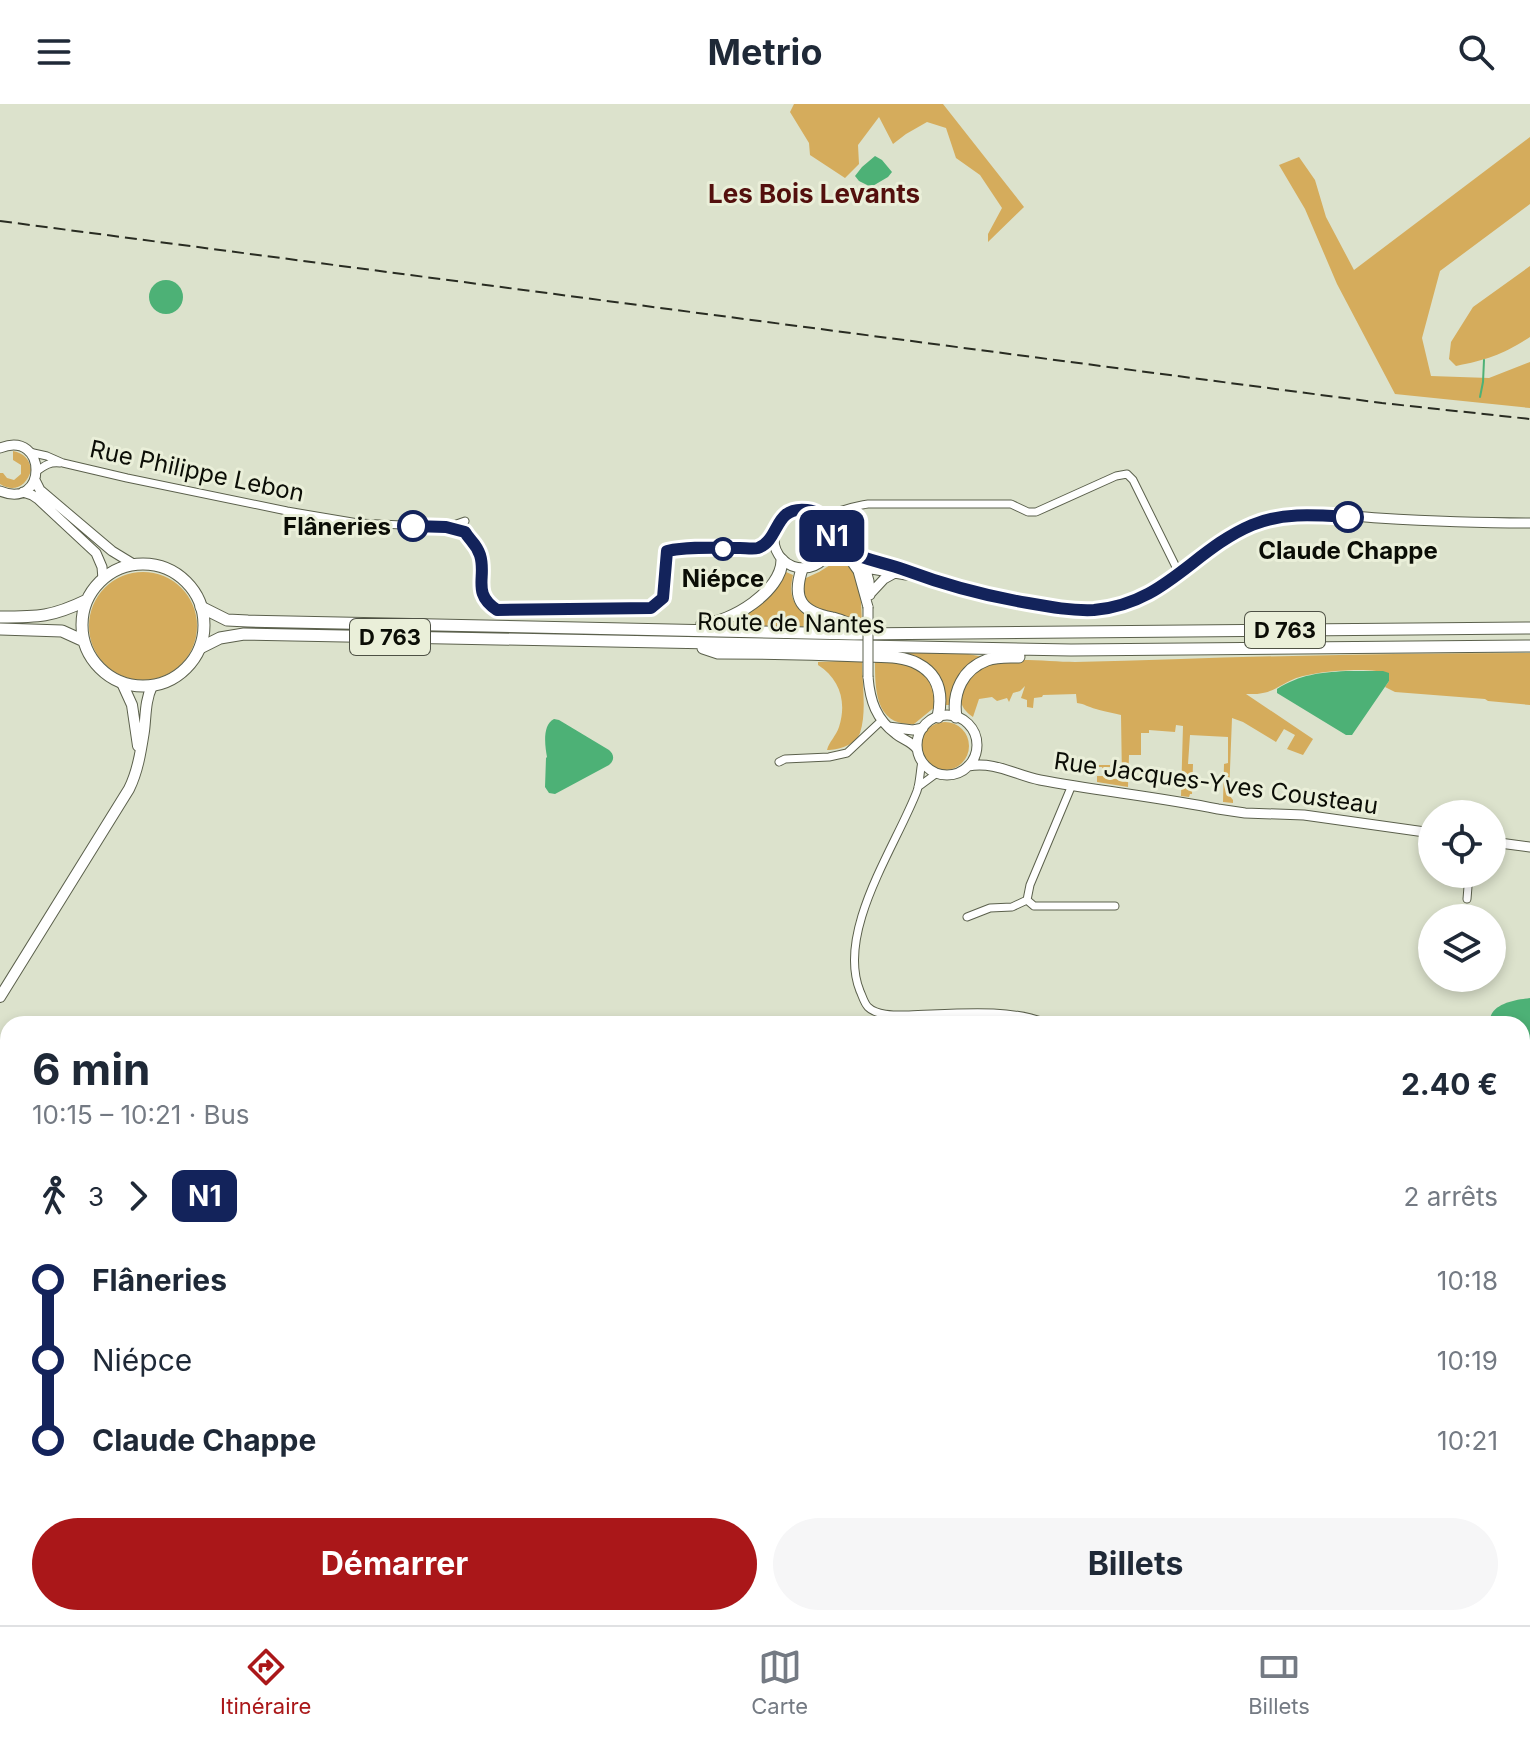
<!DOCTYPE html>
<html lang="fr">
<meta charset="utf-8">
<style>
:root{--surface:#fff;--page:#f6f6f7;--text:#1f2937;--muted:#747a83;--line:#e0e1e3;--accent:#aa1719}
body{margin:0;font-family:Inter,sans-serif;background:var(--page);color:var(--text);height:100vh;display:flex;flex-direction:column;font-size:30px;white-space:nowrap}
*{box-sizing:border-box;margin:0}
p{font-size:26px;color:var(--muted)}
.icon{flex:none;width:44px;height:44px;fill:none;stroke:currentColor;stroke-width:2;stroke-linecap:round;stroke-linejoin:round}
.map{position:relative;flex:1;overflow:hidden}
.sheet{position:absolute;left:0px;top:912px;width:1530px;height:610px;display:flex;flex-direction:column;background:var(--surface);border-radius:24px 24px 0 0;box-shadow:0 4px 12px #0003}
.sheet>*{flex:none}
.badge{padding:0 16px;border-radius:12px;font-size:28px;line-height:52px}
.controls{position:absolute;left:1418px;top:696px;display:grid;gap:16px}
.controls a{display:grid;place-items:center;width:88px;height:88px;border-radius:50%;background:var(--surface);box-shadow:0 4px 12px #0003;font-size:40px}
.map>.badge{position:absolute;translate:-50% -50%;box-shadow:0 0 0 4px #fff}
.legs{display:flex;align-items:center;gap:12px;height:88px;padding:0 32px;font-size:26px}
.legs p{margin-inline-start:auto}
.overview{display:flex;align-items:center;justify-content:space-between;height:136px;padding:0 32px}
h1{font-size:44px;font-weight:700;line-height:60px}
.action{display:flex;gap:16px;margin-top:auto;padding:16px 32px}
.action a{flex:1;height:92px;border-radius:48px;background:var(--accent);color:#fff;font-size:32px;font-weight:700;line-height:92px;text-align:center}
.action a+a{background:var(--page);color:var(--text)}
ul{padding:0 32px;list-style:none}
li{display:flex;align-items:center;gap:28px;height:80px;font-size:30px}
li i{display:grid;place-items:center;width:12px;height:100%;margin:0 10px;background:currentColor}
li i::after{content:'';width:20px;height:20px;margin:-10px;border:6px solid;border-radius:50%;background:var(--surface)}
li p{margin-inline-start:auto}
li:first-child i{background:linear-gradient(#0000 50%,currentColor 0)}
li:last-child i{background:linear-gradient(currentColor 50%,#0000 0)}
header{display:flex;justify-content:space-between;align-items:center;height:104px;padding:0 32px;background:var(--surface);font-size:36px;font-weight:700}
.dock{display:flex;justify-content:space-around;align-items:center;height:112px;border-top:2px solid var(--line);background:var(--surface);font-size:22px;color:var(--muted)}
.dock a{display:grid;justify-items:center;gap:4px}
.dock .current{color:var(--accent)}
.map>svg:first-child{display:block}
</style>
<header><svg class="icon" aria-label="menu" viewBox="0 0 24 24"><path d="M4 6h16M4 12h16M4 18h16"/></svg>Metrio<svg class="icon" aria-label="search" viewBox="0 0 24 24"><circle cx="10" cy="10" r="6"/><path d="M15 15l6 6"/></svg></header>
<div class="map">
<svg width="1530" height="1521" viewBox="0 0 1530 1521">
<rect width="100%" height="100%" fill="#dce2cc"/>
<path fill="#d5ac5c" d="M 794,0 L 943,0 L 1024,103 L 988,138 L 988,130 L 1002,104 L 980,71 L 956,54 L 946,24 L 927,18 L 906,30 L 893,40 L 879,13 L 858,41 L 859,60 L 845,74 L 810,51 L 809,39 L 790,8 Z
M 1530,33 L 1530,100 L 1440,167 L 1422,234 L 1431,272 L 1489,274 L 1530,258 L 1530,304 L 1395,290 L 1337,180 L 1305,105 L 1279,61 L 1299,53 L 1315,76 L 1326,113 L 1354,166 Z
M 1530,162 L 1530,233 C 1504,250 1487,256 1456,262 L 1449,255 L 1451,238 L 1473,203 Z
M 13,347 C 24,349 30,356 31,366 C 27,382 14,389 0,380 L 0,369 L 3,369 L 7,374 L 14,376 L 21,370 L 21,361 L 13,356 Z
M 841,457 C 862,468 861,497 862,518 L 814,507 L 802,493 L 803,479 L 806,474 L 819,468 L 835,458 Z
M 786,468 L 793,471 C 787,497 797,508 821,517 L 821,523 L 732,521 L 736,514 L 779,479 Z
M89 522a54 54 0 1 1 108 0a54 54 0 1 1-108 0Z
M 887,548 L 968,550 L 984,553 L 951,601 L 945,601 L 939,576 Z
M 1530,549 L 1530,601 L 1488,597 L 1485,595 L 1395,588 L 1385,583 L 1389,577 L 1389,570 C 1372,562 1312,567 1294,575 C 1274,584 1271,591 1246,590 L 1313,635 L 1303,651 L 1287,645 L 1295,631 L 1284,625 L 1276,638 L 1243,618 L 1232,614 L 1229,691 L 1233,696 L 1233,699 L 1223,698 L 1224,660 L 1228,659 L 1228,633 L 1190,631 L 1188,660 L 1193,660 L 1192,690 L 1190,690 L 1189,693 L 1181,692 L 1183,622 L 1176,621 L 1175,628 L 1149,626 L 1149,629 L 1141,629 L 1141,651 L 1129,651 L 1128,683 L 1097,678 L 1097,672 L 1103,672 L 1102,663 L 1097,663 L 1097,661 L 1110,661 L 1110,663 L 1104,663 L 1104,673 L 1122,676 L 1121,611 C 1113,609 1102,607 1096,605 C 1088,603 1085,600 1077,599 L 1076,590 L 1043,591 L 1042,593 L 1034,594 L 1033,604 L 1027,603 L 1027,596 L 1021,594 L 1025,582 L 1020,587 L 1013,589 L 1009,598 L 1007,594 L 997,597 L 992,593 L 979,595 L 973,613 C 963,606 959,600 962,588 C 966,574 977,563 991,559 C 1013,553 1051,558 1075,558 C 1148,557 1221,553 1293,552 C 1372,550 1451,549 1530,549 Z
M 862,556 C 862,579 867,608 860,629 C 855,641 839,646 827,646 C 829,638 836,632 839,623 C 847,598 840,575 818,561 L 818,558 Z
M 875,556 C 895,558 927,558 934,582 C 936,588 936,596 936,602 L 914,620 C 875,622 875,586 875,556 Z
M921 642a24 24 0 1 1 48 0a24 24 0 1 1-48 0Z
M 1027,912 L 1038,920 L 866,920 L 872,913 Z
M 8,1095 L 8,1165 L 0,1152 L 0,1108 Z
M 601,1514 L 816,1514 L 813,1521 L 608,1521 Z"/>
<path fill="#4db176" d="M 875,52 L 882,56 L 892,68 L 888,73 L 871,83 L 859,77 L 855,72 L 862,63 Z
M149 193a17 17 0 1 1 34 0a17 17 0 1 1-34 0Z
M 1346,567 L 1383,567 L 1389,569 L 1389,577 L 1352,631 L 1346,631 L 1277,589 L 1277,585 C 1301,570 1319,569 1346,567 Z
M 554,615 L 559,616 L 609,646 C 614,650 615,656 609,661 L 555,690 L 549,689 L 545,683 L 546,654 L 547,653 C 545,642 542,621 554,615 Z
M 1530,894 L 1530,946 L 1522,946 L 1522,920 L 1490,920 C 1488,900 1514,896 1530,894 Z
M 1522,1448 L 1530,1450 L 1530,1490 L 1522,1488 Z"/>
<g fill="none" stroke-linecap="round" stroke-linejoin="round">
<path stroke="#4db176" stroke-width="2" d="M 1480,293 L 1483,278 L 1484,256"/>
<defs>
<path id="minor" d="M 29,348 L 47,352 L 63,359 L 127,374 L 287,407 L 358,419 L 446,423 L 465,428
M 37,367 C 45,361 50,358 60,359
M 820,411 C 837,409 851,402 868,400 L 1011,400 L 1028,408 L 1036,408 L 1116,372 L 1127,370 L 1133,376 L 1179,469
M 448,423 L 465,417
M 831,425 L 844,408
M 922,657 C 920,667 920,678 917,687 C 896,742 836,827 860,887 C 862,891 864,899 868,903 C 877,912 897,911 909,911 C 948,910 1014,903 1047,920
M 779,658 L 785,655 L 829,653 L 847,649 L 881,617
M 918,683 L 937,669
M 1467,795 L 1469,770
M 1027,796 L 1030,781 L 1072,681
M 1027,796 L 1034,802 L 1115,802
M 967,813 L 990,804 L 1012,803 L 1027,796
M 1209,1514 L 1210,1521"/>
<path id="tertiary" d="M 0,344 C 48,325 48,407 0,387
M 35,376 L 40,386 L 112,447 L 135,461
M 23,388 L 32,391 L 38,395 L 96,449 L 102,463 L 103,475
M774 435a29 29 0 1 1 58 0a29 29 0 1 1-58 0Z
M 832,434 C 836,438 841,444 845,447 C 863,456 885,459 903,466 C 965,488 1072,521 1135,497 C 1152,491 1166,479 1181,468 C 1209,447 1239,422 1275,414 C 1308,406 1344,412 1378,414 C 1429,417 1479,419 1530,419
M 826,453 C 836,451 848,450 856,457 C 860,460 862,462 866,464 L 906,471
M 864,459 L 869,477 L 870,491
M 853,460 L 858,467 L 868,503
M 870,490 L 884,475 L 893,470
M 868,573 C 870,597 876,615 896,630 C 903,636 911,637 917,645
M917 641a30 30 0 1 1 60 0a30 30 0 1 1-60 0Z
M 888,623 L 913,626 L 923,624
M 968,662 C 995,657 1015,671 1040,676 C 1099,687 1159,693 1218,705 L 1245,709 L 1304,711 L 1432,729
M 1492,738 L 1530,743
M 0,1168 L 8,1179
M 530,1514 L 540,1521"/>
<path id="secondary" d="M 122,579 L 132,601 L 138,642
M 0,893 L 129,685 C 138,667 141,646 144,627 C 146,611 145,597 152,582"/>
<path id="primary" d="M82 521a61 61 0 1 1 122 0a61 61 0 1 1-122 0Z
M 0,513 C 39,513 52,513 87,496
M 0,525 L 62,527 L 84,537"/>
<path id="trunk" d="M 802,465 C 792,495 801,508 832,514 C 838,515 844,518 850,520 C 858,522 868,522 876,523
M 201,503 L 227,516 L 248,517 L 854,530 L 1530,524
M 702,520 C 731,519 782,487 782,456
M 200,544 L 220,534 L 244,530 L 1071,546 L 1530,542
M 703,544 L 718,549 C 766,549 814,550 862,552 C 880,553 902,551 918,560 C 939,571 943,590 938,613
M 956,613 C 952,588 963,565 987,556 C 997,552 1009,553 1019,553"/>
</defs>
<use href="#minor" stroke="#5b604c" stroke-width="9"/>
<use href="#tertiary" stroke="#5b604c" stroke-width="11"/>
<use href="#secondary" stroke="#5b604c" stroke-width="12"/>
<use href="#primary" stroke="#5b604c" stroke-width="13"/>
<use href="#trunk" stroke="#5b604c" stroke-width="13"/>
<use href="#minor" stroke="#fff" stroke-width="7"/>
<use href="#tertiary" stroke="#fff" stroke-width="9"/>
<use href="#secondary" stroke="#fff" stroke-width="10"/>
<use href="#primary" stroke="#fff" stroke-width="11"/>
<use href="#trunk" stroke="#fff" stroke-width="11"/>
<path stroke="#292c22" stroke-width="2" stroke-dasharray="12 6" stroke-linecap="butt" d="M 0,117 L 1382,299 L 1530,315"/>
<defs>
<path id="tertiary-bridge" d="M 868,573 L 868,503"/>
</defs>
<use href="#tertiary-bridge" stroke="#5b604c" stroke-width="11" stroke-linecap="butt"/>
<use href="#tertiary-bridge" stroke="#fff" stroke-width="9"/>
</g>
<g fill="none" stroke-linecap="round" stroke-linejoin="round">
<defs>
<path id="line-1" d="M 413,422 L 446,423 L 465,428 C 470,437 476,439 480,451 C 487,473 471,489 497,506 L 651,504 L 663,494 L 667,447 C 690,442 716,444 740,444 C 745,444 754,445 758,444 C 781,435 773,402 807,406 C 833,409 826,437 847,447 C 865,456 886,459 905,466 C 945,481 986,492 1028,499 C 1050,503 1072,507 1094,506 C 1165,500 1193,446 1252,421 C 1283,408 1316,411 1348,413"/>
</defs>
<use href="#line-1" stroke="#fff" stroke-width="18"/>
<use href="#line-1" stroke="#13235b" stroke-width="12"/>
</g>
<g fill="#fff" stroke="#13235b" stroke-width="4">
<circle cx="1348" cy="413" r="14"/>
<circle cx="413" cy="422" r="14"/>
<circle cx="723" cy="445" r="10"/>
</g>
<g text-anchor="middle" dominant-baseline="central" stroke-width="6" stroke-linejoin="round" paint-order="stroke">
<g fill="#eaefd9" stroke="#4e5145" stroke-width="2">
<rect x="1245" y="508" width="80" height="36" rx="6"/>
<rect x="350" y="515" width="80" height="36" rx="6"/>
</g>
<g font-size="22" font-weight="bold" fill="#0b0d06">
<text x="1285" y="526">D 763</text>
<text x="390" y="533">D 763</text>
</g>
<g font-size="24" fill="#0b0d06" stroke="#eaefd9">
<text transform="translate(197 367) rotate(12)">Rue Philippe Lebon</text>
<text transform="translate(791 519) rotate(1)">Route de Nantes</text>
<text transform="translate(1216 679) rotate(8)">Rue Jacques-Yves Cousteau</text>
</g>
<g font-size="24" font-weight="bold" fill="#0b0d06" stroke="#eaefd9">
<text x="391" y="422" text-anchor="end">Flâneries</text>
<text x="1348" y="446">Claude Chappe</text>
<text x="723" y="474">Niépce</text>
</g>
<g font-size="26" font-weight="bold" fill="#530f0d" stroke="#eaefd9">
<text x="814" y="89">Les Bois Levants</text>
</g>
</g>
</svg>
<div class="controls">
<a><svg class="icon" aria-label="locate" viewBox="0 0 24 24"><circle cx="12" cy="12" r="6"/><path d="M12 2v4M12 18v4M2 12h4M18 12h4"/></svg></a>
<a><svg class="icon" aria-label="layers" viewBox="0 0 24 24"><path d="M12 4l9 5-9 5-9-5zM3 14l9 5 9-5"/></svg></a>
</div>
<b class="badge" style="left:832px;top:432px;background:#13235b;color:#fff">N1</b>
<section class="sheet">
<div class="overview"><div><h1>6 min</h1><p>10:15 – 10:21 · Bus</p></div><b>2.40 €</b></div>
<div class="legs"><svg class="icon" aria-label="walk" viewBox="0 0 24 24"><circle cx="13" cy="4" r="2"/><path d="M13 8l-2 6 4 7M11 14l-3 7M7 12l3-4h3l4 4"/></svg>3<svg class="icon" aria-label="forward" viewBox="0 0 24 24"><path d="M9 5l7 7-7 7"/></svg><b class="badge" style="background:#13235b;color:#fff">N1</b><p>2 arrêts</p></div>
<ul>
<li><i style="color:#13235b"></i><b>Flâneries</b><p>10:18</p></li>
<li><i style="color:#13235b"></i><span>Niépce</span><p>10:19</p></li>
<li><i style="color:#13235b"></i><b>Claude Chappe</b><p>10:21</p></li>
</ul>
<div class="action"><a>Démarrer</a><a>Billets</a></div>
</section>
</div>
<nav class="dock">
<a class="current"><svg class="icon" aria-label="directions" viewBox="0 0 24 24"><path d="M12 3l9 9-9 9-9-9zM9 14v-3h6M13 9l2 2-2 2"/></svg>Itinéraire</a>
<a><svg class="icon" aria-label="map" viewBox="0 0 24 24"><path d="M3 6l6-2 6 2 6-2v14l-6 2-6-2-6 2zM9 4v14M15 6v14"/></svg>Carte</a>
<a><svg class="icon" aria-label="tickets" viewBox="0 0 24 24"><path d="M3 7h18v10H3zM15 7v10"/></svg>Billets</a>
</nav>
